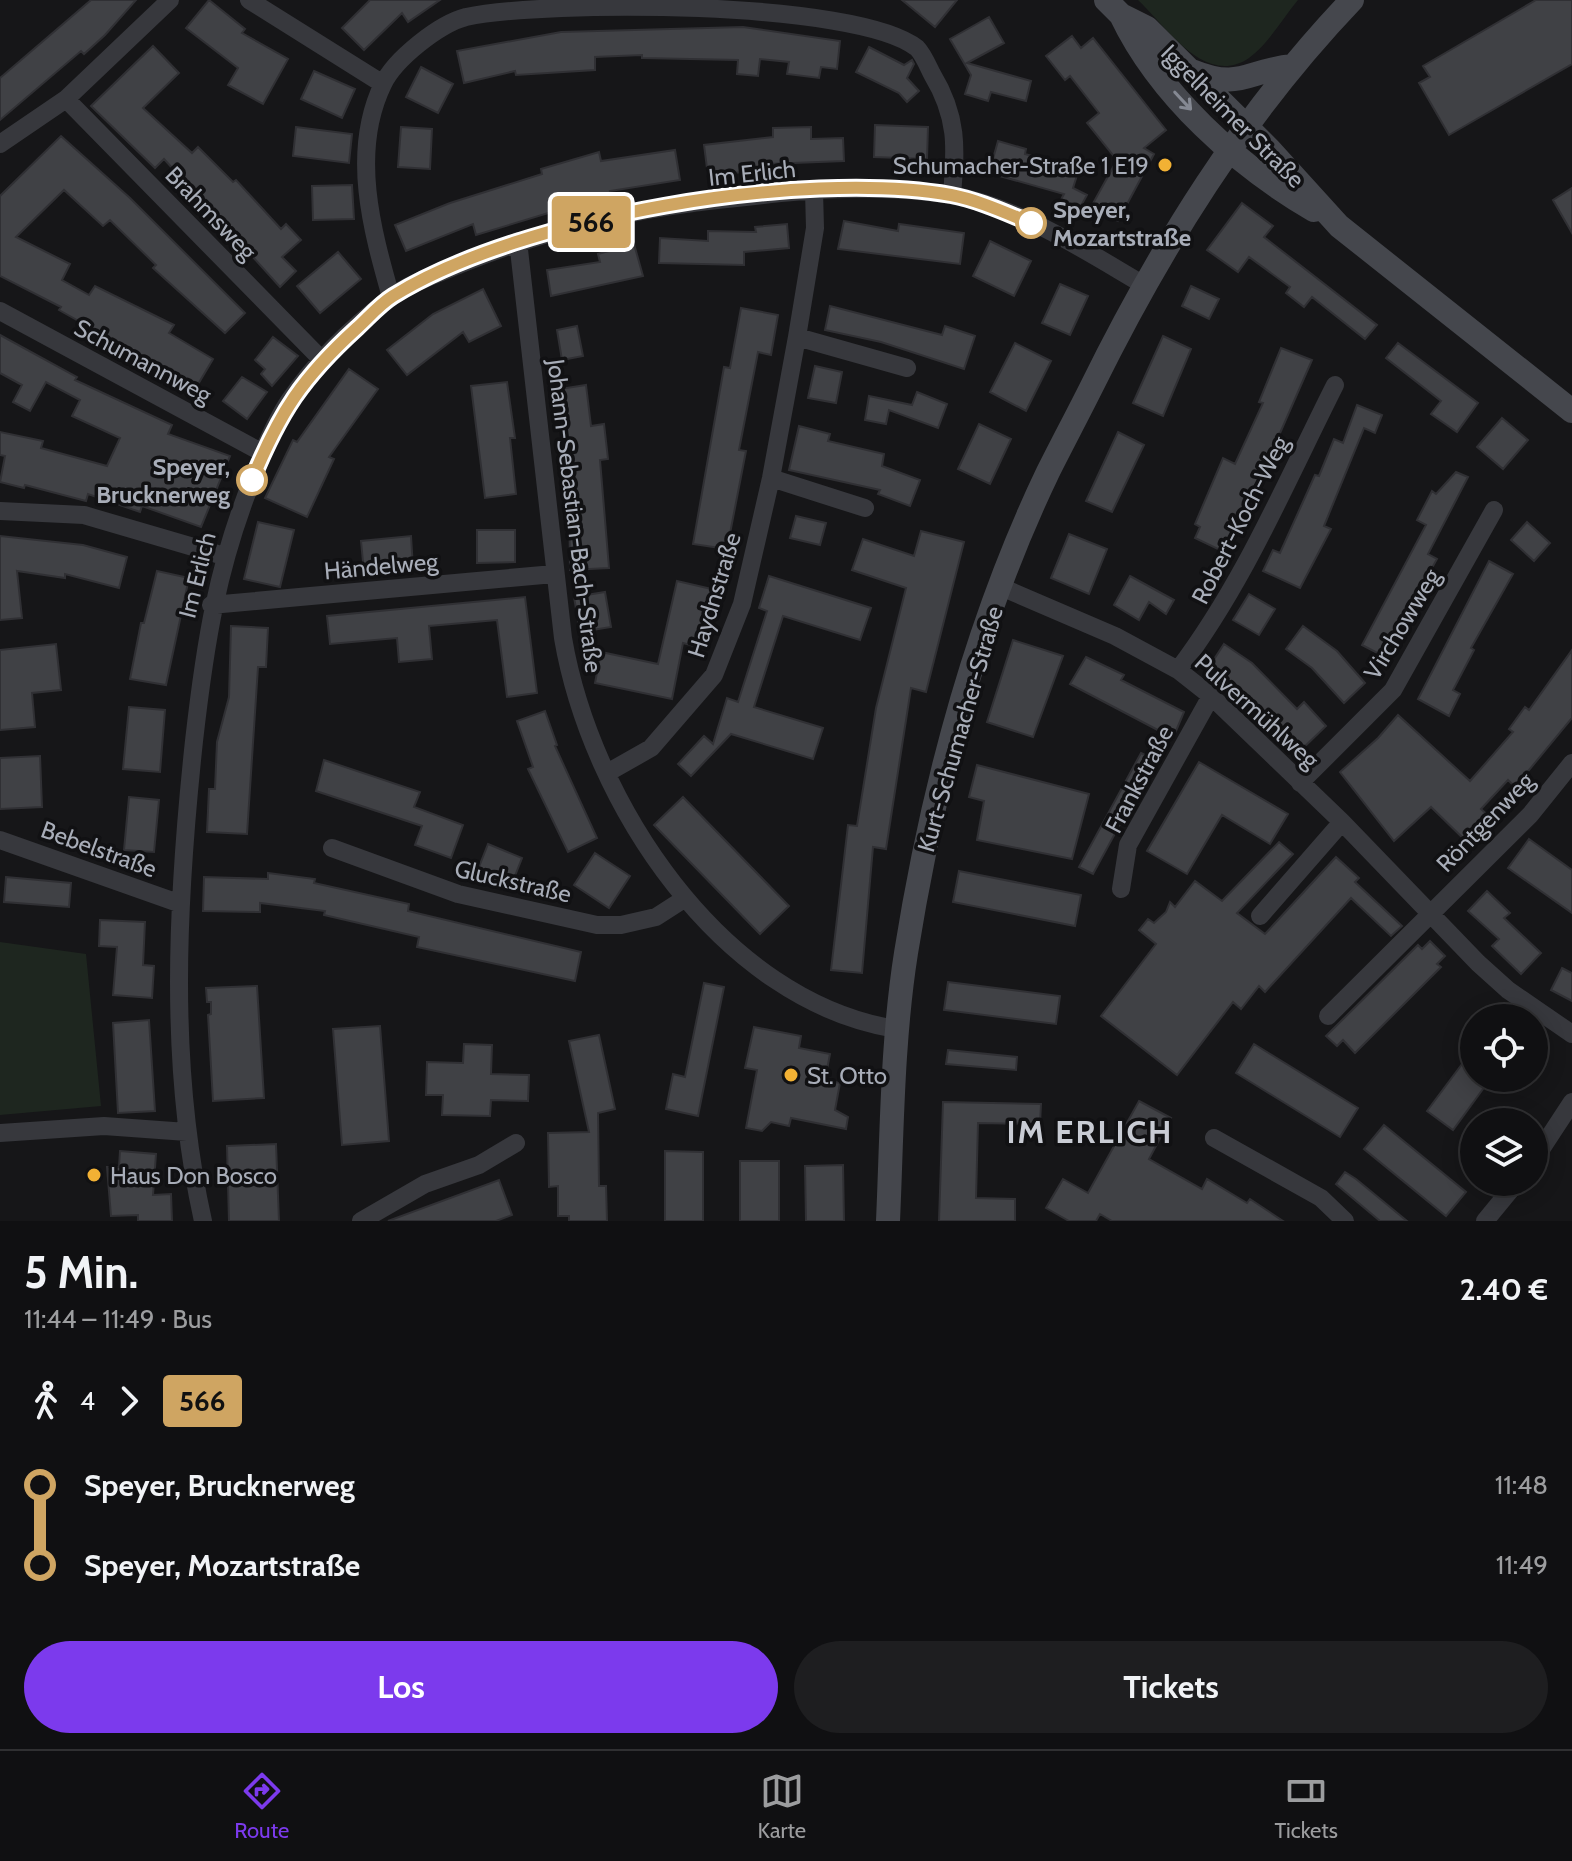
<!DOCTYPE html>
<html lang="de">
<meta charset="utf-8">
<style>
:root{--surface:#101012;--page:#1e1e20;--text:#f1f3f6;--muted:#9c9d9f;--line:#303032;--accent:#7c3aed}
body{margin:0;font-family:Cabin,sans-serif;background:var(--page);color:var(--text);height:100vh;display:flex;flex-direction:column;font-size:30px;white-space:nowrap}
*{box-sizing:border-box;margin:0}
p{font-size:26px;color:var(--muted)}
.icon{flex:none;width:44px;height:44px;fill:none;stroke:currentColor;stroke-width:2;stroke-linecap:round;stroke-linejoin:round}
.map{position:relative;height:1221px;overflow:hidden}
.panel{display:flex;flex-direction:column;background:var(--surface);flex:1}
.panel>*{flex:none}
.badge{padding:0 16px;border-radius:6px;font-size:28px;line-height:52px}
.fabs{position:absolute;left:1460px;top:1004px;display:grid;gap:16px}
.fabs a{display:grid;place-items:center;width:88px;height:88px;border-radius:50%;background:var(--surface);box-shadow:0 4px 20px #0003,0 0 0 2px var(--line);font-size:40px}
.map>.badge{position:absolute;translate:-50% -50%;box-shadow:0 0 0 4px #fff}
.legs{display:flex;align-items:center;gap:12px;height:88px;padding:0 24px;font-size:26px}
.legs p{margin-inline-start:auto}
.overview{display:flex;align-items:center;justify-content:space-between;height:136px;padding:0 24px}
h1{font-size:44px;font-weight:700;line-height:60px}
.cta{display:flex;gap:16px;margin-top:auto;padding:16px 24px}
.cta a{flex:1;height:92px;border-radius:48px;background:var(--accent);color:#fff;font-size:32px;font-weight:700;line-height:92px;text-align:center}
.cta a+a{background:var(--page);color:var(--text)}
ul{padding:0 24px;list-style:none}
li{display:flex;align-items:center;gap:28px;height:80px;font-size:30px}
li i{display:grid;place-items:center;width:12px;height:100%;margin:0 10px;background:currentColor}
li i::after{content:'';width:20px;height:20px;margin:-10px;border:6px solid;border-radius:50%;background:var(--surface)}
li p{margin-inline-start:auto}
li:first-child i{background:linear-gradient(#0000 50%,currentColor 0)}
li:last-child i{background:linear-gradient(currentColor 50%,#0000 0)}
.dock{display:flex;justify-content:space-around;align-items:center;height:112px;border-top:2px solid var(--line);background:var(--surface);font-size:22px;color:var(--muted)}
.dock a{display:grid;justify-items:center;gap:4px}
.dock .selected{color:var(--accent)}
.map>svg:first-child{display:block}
</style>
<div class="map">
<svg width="1572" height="1221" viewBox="0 0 1572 1221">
<rect width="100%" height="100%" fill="#161618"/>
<path fill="#1e261f" d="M 1138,0 L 1298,0 C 1283,18 1268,44 1249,58 C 1205,88 1166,26 1138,0 Z
M 0,942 L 86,954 L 101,1106 L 0,1115 Z"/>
<path fill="#404145" stroke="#303034" stroke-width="2" d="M 91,0 L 136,0 L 105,35 L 84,54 L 81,51 L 0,120 L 0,78 Z
M 209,0 L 245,29 L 242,33 L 288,59 L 263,104 L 228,85 L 238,68 L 186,28 Z
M 370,0 L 440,0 L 408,22 L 402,13 L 364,50 L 342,28 Z
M 902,0 L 957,0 L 935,27 Z
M 1536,0 L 1572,0 L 1572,64 L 1449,135 L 1419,83 L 1430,77 L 1423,66 Z
M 989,17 L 1004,43 L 967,63 L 1031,81 L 1026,101 L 991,92 L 988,101 L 965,94 L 971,75 L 950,39 Z
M 743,27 L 840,41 L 837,69 L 821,67 L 819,78 L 787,74 L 789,62 L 760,59 L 758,76 L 737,74 L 738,60 L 642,58 L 642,55 L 595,57 L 595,70 L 516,75 L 515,71 L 464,83 L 457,51 L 561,32 Z
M 1072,36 L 1081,48 L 1093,38 L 1166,130 L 1144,148 L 1154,154 L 1118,221 L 1091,207 L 1117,160 L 1087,123 L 1099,113 L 1070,76 L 1065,80 L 1046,56 Z
M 153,46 L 179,73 L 143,108 L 192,153 L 198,147 L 233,182 L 236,180 L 281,229 L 286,224 L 301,240 L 282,257 L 296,271 L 280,287 L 164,159 L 155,168 L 91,106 Z
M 869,47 L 904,65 L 912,60 L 914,64 L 907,78 L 919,91 L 907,102 L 899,93 L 856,72 Z
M 421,67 L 453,84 L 438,113 L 406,97 Z
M 314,71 L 355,89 L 342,118 L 301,99 Z
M 875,125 L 928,127 L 927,159 L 874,157 Z
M 296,127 L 352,134 L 349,163 L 293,156 Z
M 401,127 L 432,129 L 430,169 L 398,167 Z
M 811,127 L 811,139 L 843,138 L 844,161 L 767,164 L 768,169 L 708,176 L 704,145 L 773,137 L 773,128 Z
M 61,136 L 130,198 L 245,313 L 225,333 L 153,268 L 156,265 L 110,220 L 103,226 L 64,190 L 16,237 L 70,264 L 62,280 L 89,295 L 95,286 L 174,325 L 169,333 L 213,359 L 194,391 L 140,358 L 137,364 L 110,349 L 114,341 L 59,310 L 61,307 L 0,276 L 0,196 Z
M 998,141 L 1026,149 L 1025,154 L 1079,169 L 1073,188 L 1087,195 L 1076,215 L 1058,205 L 1064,194 L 989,173 Z
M 675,150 L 680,180 L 610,191 L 611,194 L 476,235 L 473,224 L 406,251 L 395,225 L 450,203 L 542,174 L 541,169 L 599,152 L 601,161 Z
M 352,185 L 354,219 L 313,220 L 312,186 Z
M 1572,188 L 1572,233 L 1553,200 Z
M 1242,203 L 1273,226 L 1264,237 L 1377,325 L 1365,339 L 1312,297 L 1304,307 L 1286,293 L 1290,287 L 1249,257 L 1238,272 L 1207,250 Z
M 844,221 L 898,231 L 899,224 L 964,233 L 960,264 L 838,249 Z
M 787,224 L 789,248 L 744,252 L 744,265 L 659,263 L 660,238 L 708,241 L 708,231 L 756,232 L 755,227 Z
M 990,241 L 1031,261 L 1014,296 L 973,276 Z
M 634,244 L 643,276 L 551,296 L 547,270 L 600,262 L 598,254 Z
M 338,252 L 361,279 L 320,313 L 297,286 Z
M 1060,284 L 1088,296 L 1070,335 L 1042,323 Z
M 1191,286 L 1219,299 L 1209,319 L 1182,306 Z
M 483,289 L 501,326 L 469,342 L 463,332 L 407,375 L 387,350 L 433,314 Z
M 830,306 L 942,335 L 945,326 L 975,336 L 964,369 L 881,342 L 825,330 Z
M 741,308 L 778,315 L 771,355 L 758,352 L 739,450 L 746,451 L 727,549 L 693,544 L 724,367 L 730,368 Z
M 577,326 L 583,356 L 562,360 L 557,330 Z
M 0,335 L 77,377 L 75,380 L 172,425 L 168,434 L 230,456 L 201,527 L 142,506 L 140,512 L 88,494 L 86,501 L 25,485 L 24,488 L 0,482 L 5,456 L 0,455 L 0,432 L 43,441 L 41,448 L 107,466 L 120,438 L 72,416 L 80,400 L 46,382 L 30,411 L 13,402 L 22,385 L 0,373 Z
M 1163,336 L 1191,349 L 1163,416 L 1133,403 Z
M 273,337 L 298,356 L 272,386 L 261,374 L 265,369 L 255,360 Z
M 1015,343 L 1051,361 L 1026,411 L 990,392 Z
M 1398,343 L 1478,403 L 1457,432 L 1431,414 L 1441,401 L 1386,358 Z
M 1281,348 L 1312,360 L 1270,456 L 1222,551 L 1195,538 L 1200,527 L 1195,524 L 1223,458 L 1235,464 L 1263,403 L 1259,402 Z
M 815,366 L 842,372 L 836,403 L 808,398 Z
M 349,369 L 378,389 L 329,457 L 334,459 L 307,517 L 265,498 L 293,440 L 297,442 Z
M 242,377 L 267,392 L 247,419 L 223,401 Z
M 507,382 L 515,438 L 510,438 L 516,494 L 485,498 L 471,386 Z
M 586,385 L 591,426 L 604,424 L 608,459 L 600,460 L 609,568 L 570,570 L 569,484 L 574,484 L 560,389 Z
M 917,392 L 947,404 L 938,428 L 889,410 L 886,424 L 865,420 L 869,396 L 912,405 Z
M 1357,405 L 1382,415 L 1375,433 L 1364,428 L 1324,526 L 1331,529 L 1300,588 L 1263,571 L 1273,550 L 1280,553 L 1315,475 L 1319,476 L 1334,439 L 1343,443 Z
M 1502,418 L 1528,440 L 1503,469 L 1477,447 Z
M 979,424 L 1011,439 L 990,484 L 958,469 Z
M 799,426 L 830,434 L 828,441 L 884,454 L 882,466 L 920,480 L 910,506 L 878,494 L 880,490 L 789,470 Z
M 1118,432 L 1144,445 L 1112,512 L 1086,501 Z
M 1456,472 L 1468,477 L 1428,554 L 1437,559 L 1383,656 L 1362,645 L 1426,525 L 1417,520 L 1432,491 L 1436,494 Z
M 796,516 L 826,523 L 820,545 L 790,538 Z
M 258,522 L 294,530 L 280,587 L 244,579 Z
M 1527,522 L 1550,543 L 1534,561 L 1511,540 Z
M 477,530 L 515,530 L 515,562 L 477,563 Z
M 921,531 L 964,542 L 926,692 L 911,688 L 886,849 L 873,847 L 862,973 L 831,970 L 848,825 L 857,826 L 876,708 L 906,588 L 852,570 L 863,539 L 914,556 Z
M 1069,534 L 1107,549 L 1089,594 L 1051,578 Z
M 0,536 L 83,545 L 127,557 L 119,588 L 65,574 L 65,578 L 17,571 L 22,618 L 0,620 Z
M 411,536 L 413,568 L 364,572 L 361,541 Z
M 1489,561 L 1513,574 L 1471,648 L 1474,650 L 1453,690 L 1460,694 L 1449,716 L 1418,699 Z
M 157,571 L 189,578 L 166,685 L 130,679 L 141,623 L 144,623 Z
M 769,576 L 871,608 L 860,640 L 783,616 L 754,707 L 823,728 L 813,759 L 731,734 L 691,776 L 678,764 L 704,736 L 713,744 L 727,698 L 738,702 L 767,611 L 759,608 Z
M 1130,576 L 1174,600 L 1166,614 L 1149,602 L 1139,620 L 1114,605 Z
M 677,581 L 716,590 L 702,648 L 683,643 L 672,699 L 595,683 L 601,652 L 658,664 Z
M 605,592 L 611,627 L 580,632 L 574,597 Z
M 1249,594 L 1275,609 L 1259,635 L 1233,620 Z
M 525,597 L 537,693 L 507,697 L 497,620 L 429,626 L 432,659 L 399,662 L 397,638 L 330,644 L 327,616 Z
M 231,626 L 268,628 L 266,667 L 258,667 L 247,834 L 207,832 L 209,789 L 215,789 L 217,742 L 229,697 Z
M 1303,626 L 1337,651 L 1365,683 L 1344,703 L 1312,668 L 1286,649 Z
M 1013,640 L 1063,656 L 1033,737 L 987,722 Z
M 56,644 L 61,690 L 32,693 L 35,727 L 0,730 L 0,650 Z
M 1224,644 L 1252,663 L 1297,709 L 1304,702 L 1326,726 L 1301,750 L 1240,688 L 1209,667 Z
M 1572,650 L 1572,718 L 1515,787 L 1508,780 L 1481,809 L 1493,820 L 1470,845 L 1431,807 L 1394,841 L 1340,772 L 1378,738 L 1398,715 L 1470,781 L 1513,732 L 1509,729 L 1525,707 L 1529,710 Z
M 1086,657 L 1124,675 L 1121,680 L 1184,712 L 1173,738 L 1070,684 Z
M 129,707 L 165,710 L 160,772 L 123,769 Z
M 545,711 L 557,745 L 555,746 L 597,838 L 568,852 L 528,769 L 533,767 L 517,721 Z
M 1141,753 L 1155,760 L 1093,874 L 1079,867 Z
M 40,756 L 42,807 L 0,809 L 0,758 Z
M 324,760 L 420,792 L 414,807 L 463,825 L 451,858 L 415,845 L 422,826 L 316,791 Z
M 1199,762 L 1288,814 L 1270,844 L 1222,815 L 1187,874 L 1147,851 Z
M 977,765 L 1089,794 L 1072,859 L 977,840 L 984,801 L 969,797 Z
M 129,797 L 159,800 L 154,852 L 124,850 Z
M 683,797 L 789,906 L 760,934 L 654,825 Z
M 1529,839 L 1572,870 L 1572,913 L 1508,868 Z
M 1279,842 L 1293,854 L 1237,913 L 1265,934 L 1336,857 L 1359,878 L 1355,882 L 1402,926 L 1391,936 L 1351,898 L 1265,992 L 1259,986 L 1241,1009 L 1233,1002 L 1177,1075 L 1101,1016 L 1156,944 L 1139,930 L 1148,919 L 1154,923 L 1166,912 L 1170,902 L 1175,907 L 1195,881 L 1222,901 Z
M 488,844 L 522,858 L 511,886 L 477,872 Z
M 595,853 L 630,876 L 609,908 L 574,885 Z
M 959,871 L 1081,895 L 1075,926 L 953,902 Z
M 268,873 L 315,879 L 314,883 L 409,904 L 408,911 L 581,952 L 575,981 L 417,947 L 419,937 L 324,915 L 325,911 L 260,903 L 260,912 L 203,911 L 204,877 L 268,879 Z
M 6,877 L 71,883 L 69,907 L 4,902 Z
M 1487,891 L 1510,913 L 1504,918 L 1541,953 L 1521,974 L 1492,946 L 1499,939 L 1468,911 Z
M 100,920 L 145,922 L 143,965 L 154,966 L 152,998 L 113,995 L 117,947 L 99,946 Z
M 1430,941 L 1445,956 L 1437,964 L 1441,967 L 1355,1053 L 1343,1040 L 1337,1046 L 1326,1036 L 1418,945 L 1422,949 Z
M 1562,968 L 1572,973 L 1572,1001 L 1551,990 Z
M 948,982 L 1060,996 L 1056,1024 L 944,1010 Z
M 704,983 L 724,987 L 698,1116 L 666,1109 L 673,1074 L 685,1077 Z
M 257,986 L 264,1098 L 213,1101 L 208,1015 L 211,1014 L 211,1002 L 207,1002 L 206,988 Z
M 149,1020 L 155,1111 L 118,1113 L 113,1023 Z
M 380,1026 L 389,1141 L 342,1145 L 333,1029 Z
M 754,1027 L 801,1036 L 799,1048 L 830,1054 L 825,1080 L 840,1083 L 835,1110 L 848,1117 L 846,1129 L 791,1118 L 789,1126 L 771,1122 L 762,1131 L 746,1128 L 757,1070 L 745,1068 Z
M 599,1035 L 615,1109 L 598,1113 L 599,1186 L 606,1186 L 607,1221 L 569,1221 L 569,1216 L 558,1216 L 558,1186 L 549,1187 L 548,1133 L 589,1132 L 569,1041 Z
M 464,1044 L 492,1045 L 491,1074 L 529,1075 L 528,1101 L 491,1100 L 490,1116 L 442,1115 L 443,1095 L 426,1095 L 427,1062 L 463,1063 Z
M 1254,1044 L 1358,1108 L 1340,1137 L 1236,1073 Z
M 1474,1048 L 1474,1078 L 1491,1078 L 1453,1130 L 1427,1111 Z
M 948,1050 L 1017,1057 L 1016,1070 L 946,1064 Z
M 1139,1101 L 1171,1118 L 1149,1159 L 1202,1189 L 1207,1179 L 1247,1203 L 1250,1199 L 1283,1221 L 1112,1221 L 1100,1214 L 1096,1221 L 1069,1221 L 1046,1208 L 1063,1179 L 1088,1193 Z
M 943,1102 L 1041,1104 L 1040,1124 L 978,1123 L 976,1198 L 1015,1199 L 1015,1221 L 939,1221 Z
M 1384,1125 L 1466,1192 L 1446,1216 L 1364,1149 Z
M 276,1144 L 279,1221 L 229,1221 L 227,1146 Z
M 120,1151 L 156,1154 L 153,1195 L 171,1194 L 172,1221 L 138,1221 L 138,1215 L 111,1216 L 107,1167 L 119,1167 Z
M 665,1151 L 703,1152 L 703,1221 L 665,1221 Z
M 740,1161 L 779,1161 L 779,1221 L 740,1221 Z
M 843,1165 L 844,1221 L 806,1221 L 805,1166 Z
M 1345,1172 L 1356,1179 L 1407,1221 L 1380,1221 L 1336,1184 Z
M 499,1180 L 512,1215 L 496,1221 L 388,1221 Z"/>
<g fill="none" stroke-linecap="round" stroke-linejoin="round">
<path stroke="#37383d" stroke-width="18" d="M 249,0 L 383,84
M 66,99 L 322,360
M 0,144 L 66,99 L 170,0
M 518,241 L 563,638 C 591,802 721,1001 896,1029
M 391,297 C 372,230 350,152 383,84 C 395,59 439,24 466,17 C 546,0 857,0 917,48 C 923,54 928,66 932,74 C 958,117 956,147 952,195
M 0,311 L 263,453
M 797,337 L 907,368
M 771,478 L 865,508
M 0,511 L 84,515 L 224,556
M 1001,587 L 1115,636 L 1178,670 L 1211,696 L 1342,822 L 1478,963 L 1508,990 L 1572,1034
M 211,605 L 554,574
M 1178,670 C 1244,583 1286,482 1335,385
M 607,773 L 651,748 L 714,675 L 742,604 L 771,478 L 797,337 L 815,228 L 814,191
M 1300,783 L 1393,690 L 1494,510
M 0,840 L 181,904
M 332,848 L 458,894 L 597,925 L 621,925 L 656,917 L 684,899
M 1121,889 L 1128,845 L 1211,696
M 1260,916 L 1342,822
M 1328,1016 L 1530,815 L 1572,763
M 0,1133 L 104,1126 L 187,1132
M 1214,1138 L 1321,1198 L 1345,1221
M 1534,1160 L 1572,1102
M 203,1221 C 168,1064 177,900 194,741 C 205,644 217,565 255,473 C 264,449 275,422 289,401 C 315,363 352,327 389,299 C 409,283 437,274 461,264 C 536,234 613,213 693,203 C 777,193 866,181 951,195 C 1021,208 1084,250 1144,285
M 361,1221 L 425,1184 L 479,1165 L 516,1143
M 1485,1221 L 1517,1182"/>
<path stroke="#45474d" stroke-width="24" d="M 1106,0 L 1121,15 L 1147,28 L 1270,150 L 1339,226 L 1572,411
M 1121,15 C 1159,95 1238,166 1314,210
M 1192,71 C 1241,91 1247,70 1293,66
M 888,1221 C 892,1132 892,1042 906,953 C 932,790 976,622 1048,472 C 1062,444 1077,416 1091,388 C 1160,248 1243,114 1352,0"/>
</g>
<defs><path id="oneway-shaft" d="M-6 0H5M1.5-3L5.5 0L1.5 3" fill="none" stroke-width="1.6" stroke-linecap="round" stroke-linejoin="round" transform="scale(2)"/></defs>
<use stroke="#858993" href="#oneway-shaft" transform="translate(1183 101) rotate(47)"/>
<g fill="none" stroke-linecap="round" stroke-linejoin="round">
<defs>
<path id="line-1" d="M 252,480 C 280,412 302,378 357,328 C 368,318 380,304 393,296 C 522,216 803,169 951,195 C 978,200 1006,213 1031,223"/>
</defs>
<use href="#line-1" stroke="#fff" stroke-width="18"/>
<use href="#line-1" stroke="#cfa562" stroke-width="12"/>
</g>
<g fill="#f2b134" stroke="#111113" stroke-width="3">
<circle cx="1165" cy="165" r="8"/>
<circle cx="791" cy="1075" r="8"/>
<circle cx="94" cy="1175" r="8"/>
</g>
<g fill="#fff" stroke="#cfa562" stroke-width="4">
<circle cx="1031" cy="223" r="14"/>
<circle cx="252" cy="480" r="14"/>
</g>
<g text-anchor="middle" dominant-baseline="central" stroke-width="7" stroke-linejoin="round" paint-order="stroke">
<g font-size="24" fill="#a8adb8" stroke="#111113">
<text transform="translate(1233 116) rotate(45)">Iggelheimer Straße</text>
<text transform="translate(752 173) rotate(-6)">Im Erlich</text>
<text transform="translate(211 213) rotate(46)">Brahmsweg</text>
<text transform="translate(143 361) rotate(28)">Schumannweg</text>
<text transform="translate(575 516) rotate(83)">Johann-Sebastian-Bach-Straße</text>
<text transform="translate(1240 520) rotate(-63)">Robert-Koch-Weg</text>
<text transform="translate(381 566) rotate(-5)">Händelweg</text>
<text transform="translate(197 575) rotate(-76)">Im Erlich</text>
<text transform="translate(714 595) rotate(-73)">Haydnstraße</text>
<text transform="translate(1402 624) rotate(-59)">Virchowweg</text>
<text transform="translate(1257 711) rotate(42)">Pulvermühlweg</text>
<text transform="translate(960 729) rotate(-74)">Kurt-Schumacher-Straße</text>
<text transform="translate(1139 779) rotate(-62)">Frankstraße</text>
<text transform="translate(1485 822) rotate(-46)">Röntgenweg</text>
<text transform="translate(99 849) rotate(20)">Bebelstraße</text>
<text transform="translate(513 881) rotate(13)">Gluckstraße</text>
</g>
<g font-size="24" fill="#a8adb8" stroke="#111113" text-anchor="start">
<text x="1149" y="165" text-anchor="end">Schumacher-Straße 1 E19</text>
<text x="807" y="1075">St. Otto</text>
<text x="110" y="1175">Haus Don Bosco</text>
</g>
<g font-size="24" font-weight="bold" fill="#a8adb8" stroke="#111113" text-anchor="start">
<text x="1053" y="209">Speyer,<tspan x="1053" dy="28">Mozartstraße</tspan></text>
<text x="230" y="466" text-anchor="end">Speyer,<tspan x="230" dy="28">Brucknerweg</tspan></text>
</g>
<g font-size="32" font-weight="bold" letter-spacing="2" fill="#c9ccd4" stroke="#111113">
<text x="1090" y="1131">IM ERLICH</text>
</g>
</g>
</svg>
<div class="fabs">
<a><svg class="icon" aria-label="locate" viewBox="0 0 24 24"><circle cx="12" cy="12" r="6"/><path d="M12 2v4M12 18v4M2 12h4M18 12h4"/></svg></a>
<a><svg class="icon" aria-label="layers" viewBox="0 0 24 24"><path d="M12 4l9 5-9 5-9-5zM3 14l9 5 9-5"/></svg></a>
</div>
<b class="badge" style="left:591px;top:222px;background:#cfa562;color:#111">566</b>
</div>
<section class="panel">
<div class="overview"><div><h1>5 Min.</h1><p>11:44 – 11:49 · Bus</p></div><b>2.40 €</b></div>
<div class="legs"><svg class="icon" aria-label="walk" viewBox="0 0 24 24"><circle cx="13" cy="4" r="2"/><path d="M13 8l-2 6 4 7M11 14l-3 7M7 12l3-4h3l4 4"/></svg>4<svg class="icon" aria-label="forward" viewBox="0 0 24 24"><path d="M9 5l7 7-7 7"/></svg><b class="badge" style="background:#cfa562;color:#111">566</b></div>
<ul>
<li><i style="color:#cfa562"></i><b>Speyer, Brucknerweg</b><p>11:48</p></li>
<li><i style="color:#cfa562"></i><b>Speyer, Mozartstraße</b><p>11:49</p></li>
</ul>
<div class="cta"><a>Los</a><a>Tickets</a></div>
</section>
<nav class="dock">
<a class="selected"><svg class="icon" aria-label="directions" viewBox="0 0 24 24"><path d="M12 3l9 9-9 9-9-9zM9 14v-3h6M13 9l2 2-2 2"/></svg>Route</a>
<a><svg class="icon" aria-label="map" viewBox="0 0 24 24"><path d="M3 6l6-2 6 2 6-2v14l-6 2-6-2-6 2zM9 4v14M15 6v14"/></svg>Karte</a>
<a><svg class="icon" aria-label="tickets" viewBox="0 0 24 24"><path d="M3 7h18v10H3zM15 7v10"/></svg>Tickets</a>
</nav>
